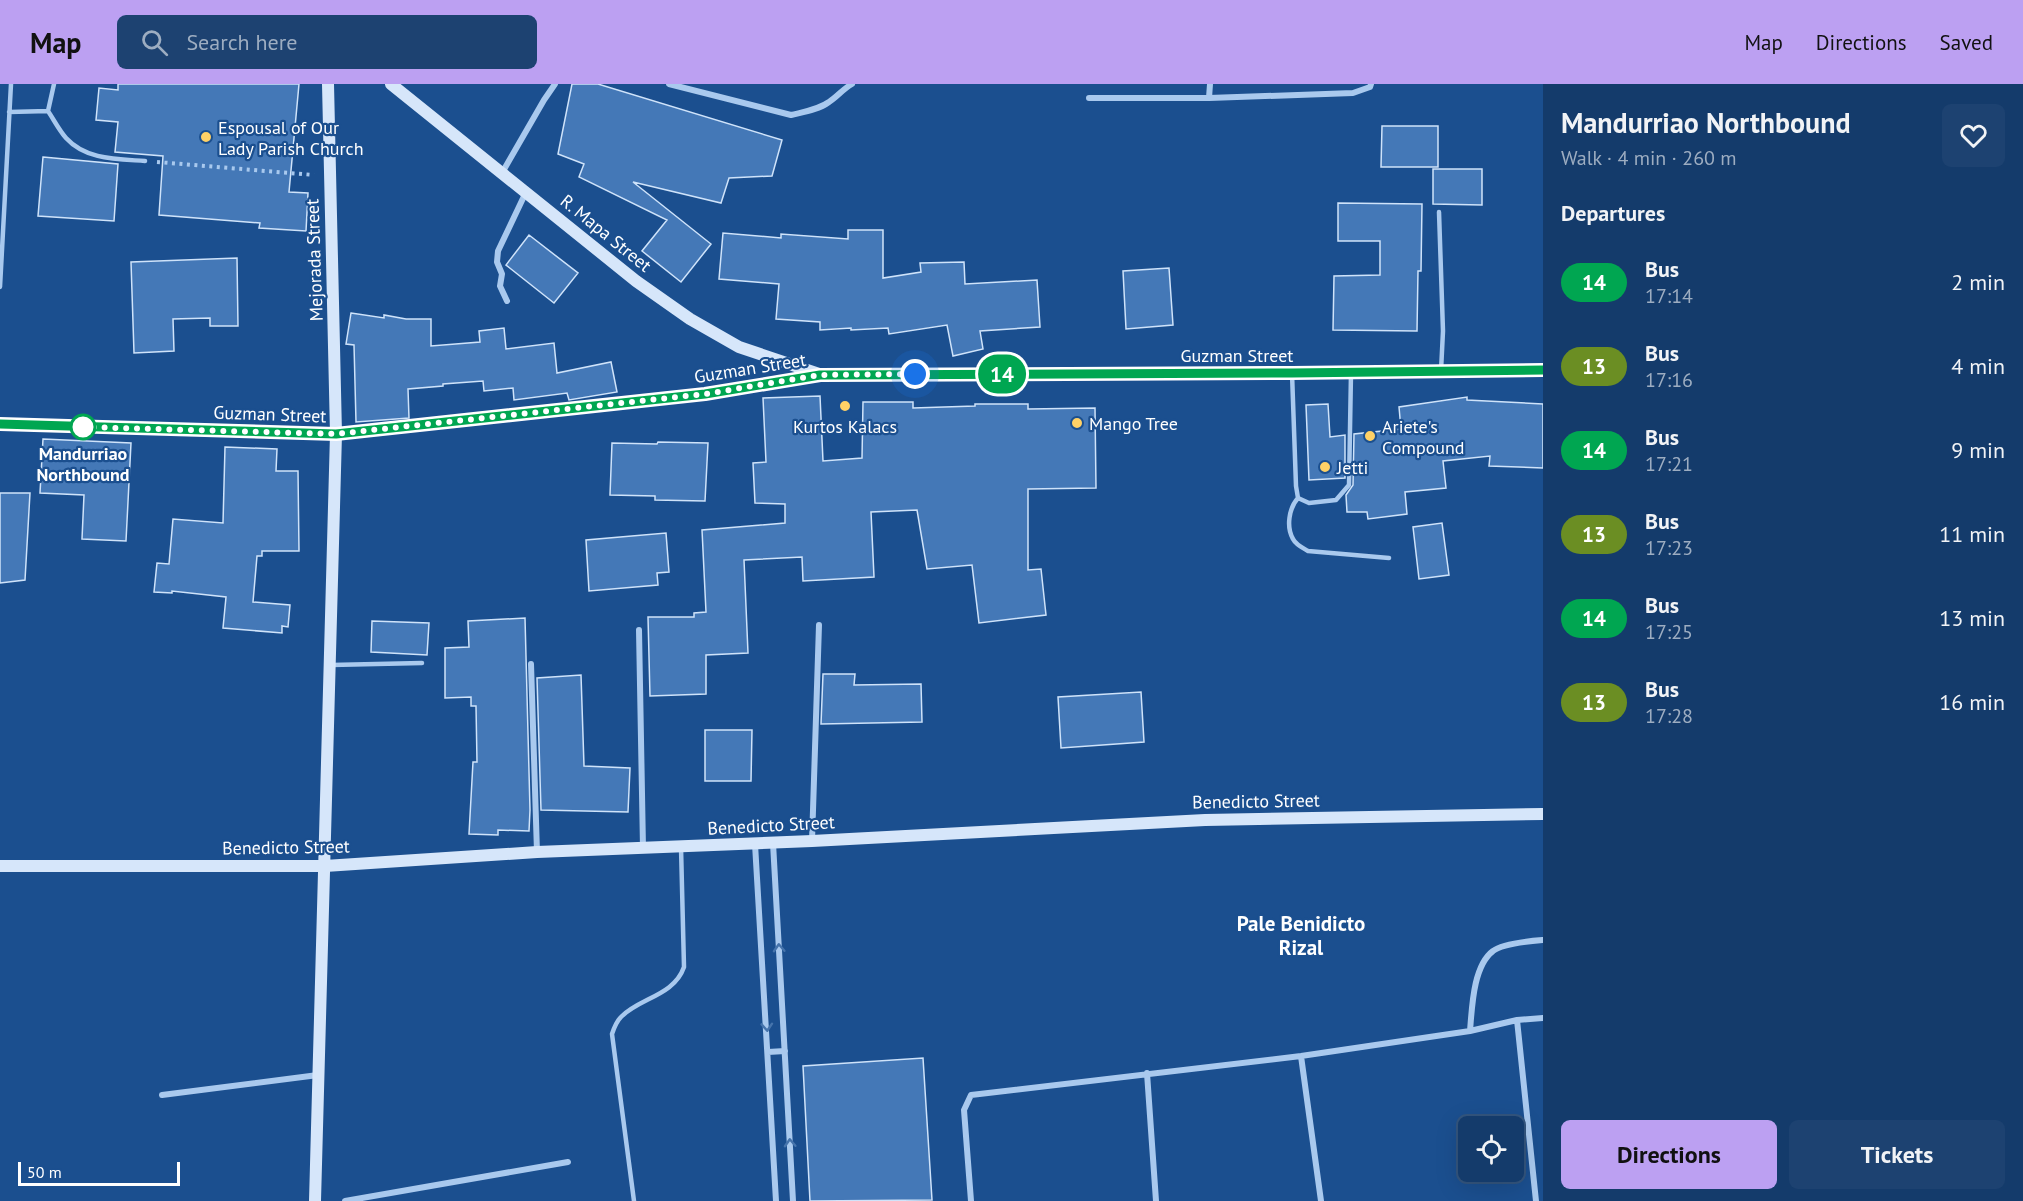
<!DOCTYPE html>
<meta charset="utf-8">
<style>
:root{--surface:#143b6b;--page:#1d4271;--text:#f1f3f6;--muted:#9dadc1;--line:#33557e;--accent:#bca0f2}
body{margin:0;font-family:"PT Sans",sans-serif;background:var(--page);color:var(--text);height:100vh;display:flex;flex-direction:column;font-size:22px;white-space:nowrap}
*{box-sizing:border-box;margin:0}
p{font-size:20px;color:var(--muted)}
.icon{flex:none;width:33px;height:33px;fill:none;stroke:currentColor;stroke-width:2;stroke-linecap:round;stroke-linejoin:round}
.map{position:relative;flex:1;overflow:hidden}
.sheet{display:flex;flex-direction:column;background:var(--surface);width:480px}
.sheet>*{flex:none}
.badge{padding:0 12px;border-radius:20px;font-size:21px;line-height:39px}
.fabs{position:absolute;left:1458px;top:1032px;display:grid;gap:12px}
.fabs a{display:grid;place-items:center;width:66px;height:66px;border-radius:9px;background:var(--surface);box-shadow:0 6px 24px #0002,0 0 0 2px var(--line);font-size:30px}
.scale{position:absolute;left:18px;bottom:15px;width:162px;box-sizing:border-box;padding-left:6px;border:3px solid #fff;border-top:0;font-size:16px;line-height:21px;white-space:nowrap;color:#fff;-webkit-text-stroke:4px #1b4f8f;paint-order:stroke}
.you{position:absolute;width:30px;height:30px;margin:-15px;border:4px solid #fff;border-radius:50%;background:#1a73e8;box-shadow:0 0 0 9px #1a73e833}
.map>.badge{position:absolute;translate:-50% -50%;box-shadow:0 0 0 3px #fff}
h2{padding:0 18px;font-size:22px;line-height:54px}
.round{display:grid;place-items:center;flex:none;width:63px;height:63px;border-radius:9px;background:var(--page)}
.overview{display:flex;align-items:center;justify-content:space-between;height:102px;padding:0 18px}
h1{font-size:28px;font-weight:700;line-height:45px}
.action{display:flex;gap:12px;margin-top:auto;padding:12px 18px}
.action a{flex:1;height:69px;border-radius:9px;background:var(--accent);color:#111;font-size:24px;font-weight:700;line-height:69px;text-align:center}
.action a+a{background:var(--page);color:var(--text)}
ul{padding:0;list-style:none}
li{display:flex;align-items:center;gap:18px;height:84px;padding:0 18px}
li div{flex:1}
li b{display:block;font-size:22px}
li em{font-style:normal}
li .badge{min-width:66px;font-weight:700;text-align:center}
header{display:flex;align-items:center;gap:36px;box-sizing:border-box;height:84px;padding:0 30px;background:var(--accent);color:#111}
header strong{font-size:28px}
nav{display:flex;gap:33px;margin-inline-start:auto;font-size:21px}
.search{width:420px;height:54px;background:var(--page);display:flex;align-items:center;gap:15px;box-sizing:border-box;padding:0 21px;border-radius:9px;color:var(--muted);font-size:22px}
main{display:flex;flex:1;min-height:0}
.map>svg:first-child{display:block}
</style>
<header>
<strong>Map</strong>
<div class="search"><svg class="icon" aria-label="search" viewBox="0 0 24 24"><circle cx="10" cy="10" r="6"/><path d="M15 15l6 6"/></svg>Search here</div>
<nav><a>Map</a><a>Directions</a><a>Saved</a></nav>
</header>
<main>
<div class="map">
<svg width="1543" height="1117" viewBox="0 0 1543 1117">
<rect width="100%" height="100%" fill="#1b4f8f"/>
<path fill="#4478b7" stroke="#cfe3fa" stroke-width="1.5" d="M 118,0 L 299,0 L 289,108 L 308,109 L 306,147 L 259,144 L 260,139 L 159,131 L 163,72 L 115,68 L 118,38 L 96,36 L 99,4 L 118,6 Z
M 572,0 L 598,0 L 782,56 L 772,92 L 729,94 L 721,119 L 633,98 L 711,160 L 681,198 L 642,167 L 667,136 L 579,93 L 584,80 L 558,70 Z
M 1382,42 L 1438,42 L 1438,83 L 1381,83 Z
M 43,73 L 118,80 L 114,137 L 38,132 Z
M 1433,85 L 1482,85 L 1482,121 L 1433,120 Z
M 1338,119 L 1422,120 L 1421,187 L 1418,187 L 1417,247 L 1333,246 L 1334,192 L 1380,191 L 1380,157 L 1338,157 Z
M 848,146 L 883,146 L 883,194 L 921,188 L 920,179 L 964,178 L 965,200 L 1037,196 L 1040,243 L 980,247 L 983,265 L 953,272 L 947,241 L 889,250 L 888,244 L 851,246 L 851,244 L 820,246 L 820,238 L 776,235 L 779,200 L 719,195 L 723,149 L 781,154 L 781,150 L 848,155 Z
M 529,151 L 578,189 L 554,219 L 506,181 Z
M 237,174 L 238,242 L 210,242 L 210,234 L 173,235 L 174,267 L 134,269 L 131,178 Z
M 1169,184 L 1173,241 L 1126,245 L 1123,187 Z
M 351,229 L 384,234 L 384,231 L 406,235 L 431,235 L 431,262 L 480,258 L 479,247 L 504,244 L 506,265 L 554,259 L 557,289 L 611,278 L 617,308 L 569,316 L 567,309 L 514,316 L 513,304 L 484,307 L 483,297 L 443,300 L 443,302 L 408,305 L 409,334 L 356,338 L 354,261 L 346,260 Z
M 820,312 L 823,377 L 862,374 L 863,318 L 913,318 L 913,324 L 975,322 L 975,320 L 1028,320 L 1028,325 L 1095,324 L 1096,404 L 1028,405 L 1028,486 L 1041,485 L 1046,531 L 979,539 L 972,481 L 927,485 L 917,426 L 871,428 L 874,493 L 803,497 L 802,473 L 744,476 L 748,569 L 706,571 L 706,610 L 650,612 L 648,533 L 694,533 L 694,529 L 706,528 L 702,446 L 785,439 L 785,420 L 755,419 L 753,379 L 766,378 L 763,314 Z
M 1467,313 L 1467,316 L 1543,320 L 1543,384 L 1489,382 L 1490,372 L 1443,377 L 1446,404 L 1405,408 L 1407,430 L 1368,435 L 1367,428 L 1347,428 L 1346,411 L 1353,401 L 1354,350 L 1401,345 L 1399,323 Z
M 1328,320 L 1330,353 L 1345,351 L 1345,394 L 1309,396 L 1306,321 Z
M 43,355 L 131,359 L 126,457 L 82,455 L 84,411 L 40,409 Z
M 658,358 L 708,359 L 705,417 L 655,416 L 655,412 L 610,411 L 612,359 L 657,360 Z
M 225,363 L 277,365 L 276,387 L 298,387 L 299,467 L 262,467 L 262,472 L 257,472 L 253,518 L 290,521 L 288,543 L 282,542 L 282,549 L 223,544 L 226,513 L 172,507 L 172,509 L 154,508 L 157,479 L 169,480 L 173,435 L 223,439 Z
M 0,409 L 30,409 L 25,496 L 0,499 Z
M 1442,439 L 1449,491 L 1419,495 L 1413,443 Z
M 666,449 L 669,488 L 657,489 L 658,501 L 589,507 L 586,456 Z
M 525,534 L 530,726 L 529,747 L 498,746 L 498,751 L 469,750 L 473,678 L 477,678 L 476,622 L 471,622 L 471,613 L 445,614 L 445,564 L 469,563 L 468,537 Z
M 372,537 L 429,539 L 427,571 L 371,568 Z
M 823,590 L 855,590 L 854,601 L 921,600 L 922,638 L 821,640 Z
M 581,591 L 584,682 L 630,684 L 628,728 L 541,726 L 537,594 Z
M 1141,608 L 1144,658 L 1061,664 L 1058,613 Z
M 705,646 L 752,646 L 751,697 L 705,697 Z
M 923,974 L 932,1116 L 810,1117 L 803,982 Z"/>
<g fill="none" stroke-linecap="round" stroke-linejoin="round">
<path stroke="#a9c9ee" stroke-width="4" stroke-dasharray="3 4.5" stroke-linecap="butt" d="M 157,78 L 314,91"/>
<path stroke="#a9c9ee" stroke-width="4.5" d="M 48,27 C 54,36 59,46 66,54 C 86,76 117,75 145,77
M 9,28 L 48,27 L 54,0
M 1439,128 L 1443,247 L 1441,287
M 0,203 L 11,0
M 1292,289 L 1296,402 L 1298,414 L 1309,419 L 1336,416 L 1349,401 L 1351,289
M 1298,414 C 1289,424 1286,443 1293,455 C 1296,461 1303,464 1308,467 L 1389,474
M 331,581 L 422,579
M 634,1117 L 612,950 C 614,944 617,937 621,933 C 639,914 674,912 684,883 L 681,763"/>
<path stroke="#a9c9ee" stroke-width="6" d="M 669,0 L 791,31 C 803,28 818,26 829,18 C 837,13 843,5 852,0
M 1089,14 L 1209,14 L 1353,9 L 1370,3 L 1371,0
M 1209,14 L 1210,0
M 502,89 L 544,16 L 555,0
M 507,217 L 500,202 L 502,190 L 497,178 L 498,167 L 526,108
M 639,546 L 643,764
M 531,580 L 537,768
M 812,757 L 819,541
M 773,759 L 793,1117
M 755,760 L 776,1117
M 1517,936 L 1543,934
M 1470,947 C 1472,924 1473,882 1493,867 C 1503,859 1530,857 1543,856
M 768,968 L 785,967
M 1301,972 L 1321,1117
M 1147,989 L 1156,1117
M 162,1011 L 318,991
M 345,1117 L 568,1078
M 971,1117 L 964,1026 L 971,1011 L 1301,972 L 1470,947 L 1517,936 L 1536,1117"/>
<path stroke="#d6e6fa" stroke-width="12" d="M 391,0 L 636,197 L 690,235 L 739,263 L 819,290
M 0,340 L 336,350 L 705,310 L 820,291 L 1292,289 L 1543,286
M 0,782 L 325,782 L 537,768 L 812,757 L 1205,736 L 1543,730
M 315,1117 L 336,350 L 328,0"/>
</g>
<defs><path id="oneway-chevron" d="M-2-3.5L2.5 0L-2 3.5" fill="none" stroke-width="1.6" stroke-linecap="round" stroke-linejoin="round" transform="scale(1.5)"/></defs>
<g stroke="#4674ac">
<use href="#oneway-chevron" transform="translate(779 864) rotate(-93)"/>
<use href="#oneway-chevron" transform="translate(767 943) rotate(86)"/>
<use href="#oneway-chevron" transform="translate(790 1059) rotate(-93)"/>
</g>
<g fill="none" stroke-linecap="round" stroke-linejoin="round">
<defs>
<path id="line" d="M 0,340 L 336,350 L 705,310 L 820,291 L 1292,289 L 1543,286"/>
</defs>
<use href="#line" stroke="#fff" stroke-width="14"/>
<use href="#line" stroke="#00a651" stroke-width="9"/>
<path stroke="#fff" stroke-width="6" stroke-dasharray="0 10.8" d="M 83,343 L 336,350 L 705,310 L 820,291 L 915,290"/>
</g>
<g fill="#ffd166" stroke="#1b4f8f" stroke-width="2">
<circle cx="206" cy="53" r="6"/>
<circle cx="845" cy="322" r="6"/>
<circle cx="1077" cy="339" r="6"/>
<circle cx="1370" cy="352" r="6"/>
<circle cx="1325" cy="383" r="6"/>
</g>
<circle fill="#fff" stroke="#00a651" stroke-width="3" cx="83" cy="343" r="12"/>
<g text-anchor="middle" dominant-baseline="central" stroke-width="4.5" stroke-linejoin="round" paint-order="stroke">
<g font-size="18" fill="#fff" stroke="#1b4f8f" text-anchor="start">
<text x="218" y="43">Espousal of Our<tspan x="218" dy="21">Lady Parish Church</tspan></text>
<text x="1089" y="339">Mango Tree</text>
<text x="845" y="342" text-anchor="middle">Kurtos Kalacs</text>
<text x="1382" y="342">Ariete's<tspan x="1382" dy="21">Compound</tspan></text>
<text x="1337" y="383">Jetti</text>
</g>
<g font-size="18" fill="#fff" stroke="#1b4f8f">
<text transform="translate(606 149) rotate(39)">R. Mapa Street</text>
<text transform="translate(314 176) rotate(-92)">Mejorada Street</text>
<text x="1237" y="271">Guzman Street</text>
<text transform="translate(750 284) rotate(-9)">Guzman Street</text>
<text transform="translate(270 330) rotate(2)">Guzman Street</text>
<text transform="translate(1256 717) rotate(-1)">Benedicto Street</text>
<text transform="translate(771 741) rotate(-3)">Benedicto Street</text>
<text transform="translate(286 763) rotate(-1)">Benedicto Street</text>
</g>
<g font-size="18" font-weight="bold" fill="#fff" stroke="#1b4f8f">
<text x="83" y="369">Mandurriao<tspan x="83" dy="21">Northbound</tspan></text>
</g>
<g font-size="21" font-weight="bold" fill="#fff" stroke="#1b4f8f">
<text x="1301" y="839">Pale Benidicto<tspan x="1301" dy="24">Rizal</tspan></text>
</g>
</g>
</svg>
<div class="fabs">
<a><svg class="icon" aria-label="locate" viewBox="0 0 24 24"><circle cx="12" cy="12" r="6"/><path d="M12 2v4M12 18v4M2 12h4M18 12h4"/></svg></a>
</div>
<div class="scale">50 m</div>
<div class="you" style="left:915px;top:290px"></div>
<b class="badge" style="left:1002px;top:290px;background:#00a651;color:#fff">14</b>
</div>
<section class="sheet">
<div class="overview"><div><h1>Mandurriao Northbound</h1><p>Walk · 4 min · 260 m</p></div><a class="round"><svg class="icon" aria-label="heart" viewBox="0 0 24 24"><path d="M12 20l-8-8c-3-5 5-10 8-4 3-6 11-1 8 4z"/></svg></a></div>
<h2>Departures</h2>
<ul>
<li><span class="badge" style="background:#00a651;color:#fff">14</span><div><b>Bus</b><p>17:14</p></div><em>2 min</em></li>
<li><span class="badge" style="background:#6b8e23;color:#fff">13</span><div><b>Bus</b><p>17:16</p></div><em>4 min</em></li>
<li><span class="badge" style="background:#00a651;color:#fff">14</span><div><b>Bus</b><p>17:21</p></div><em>9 min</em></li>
<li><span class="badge" style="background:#6b8e23;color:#fff">13</span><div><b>Bus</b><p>17:23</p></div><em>11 min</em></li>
<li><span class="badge" style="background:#00a651;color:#fff">14</span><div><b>Bus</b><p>17:25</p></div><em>13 min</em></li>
<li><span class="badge" style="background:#6b8e23;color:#fff">13</span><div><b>Bus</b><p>17:28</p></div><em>16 min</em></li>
</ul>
<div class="action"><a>Directions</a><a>Tickets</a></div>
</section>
</main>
